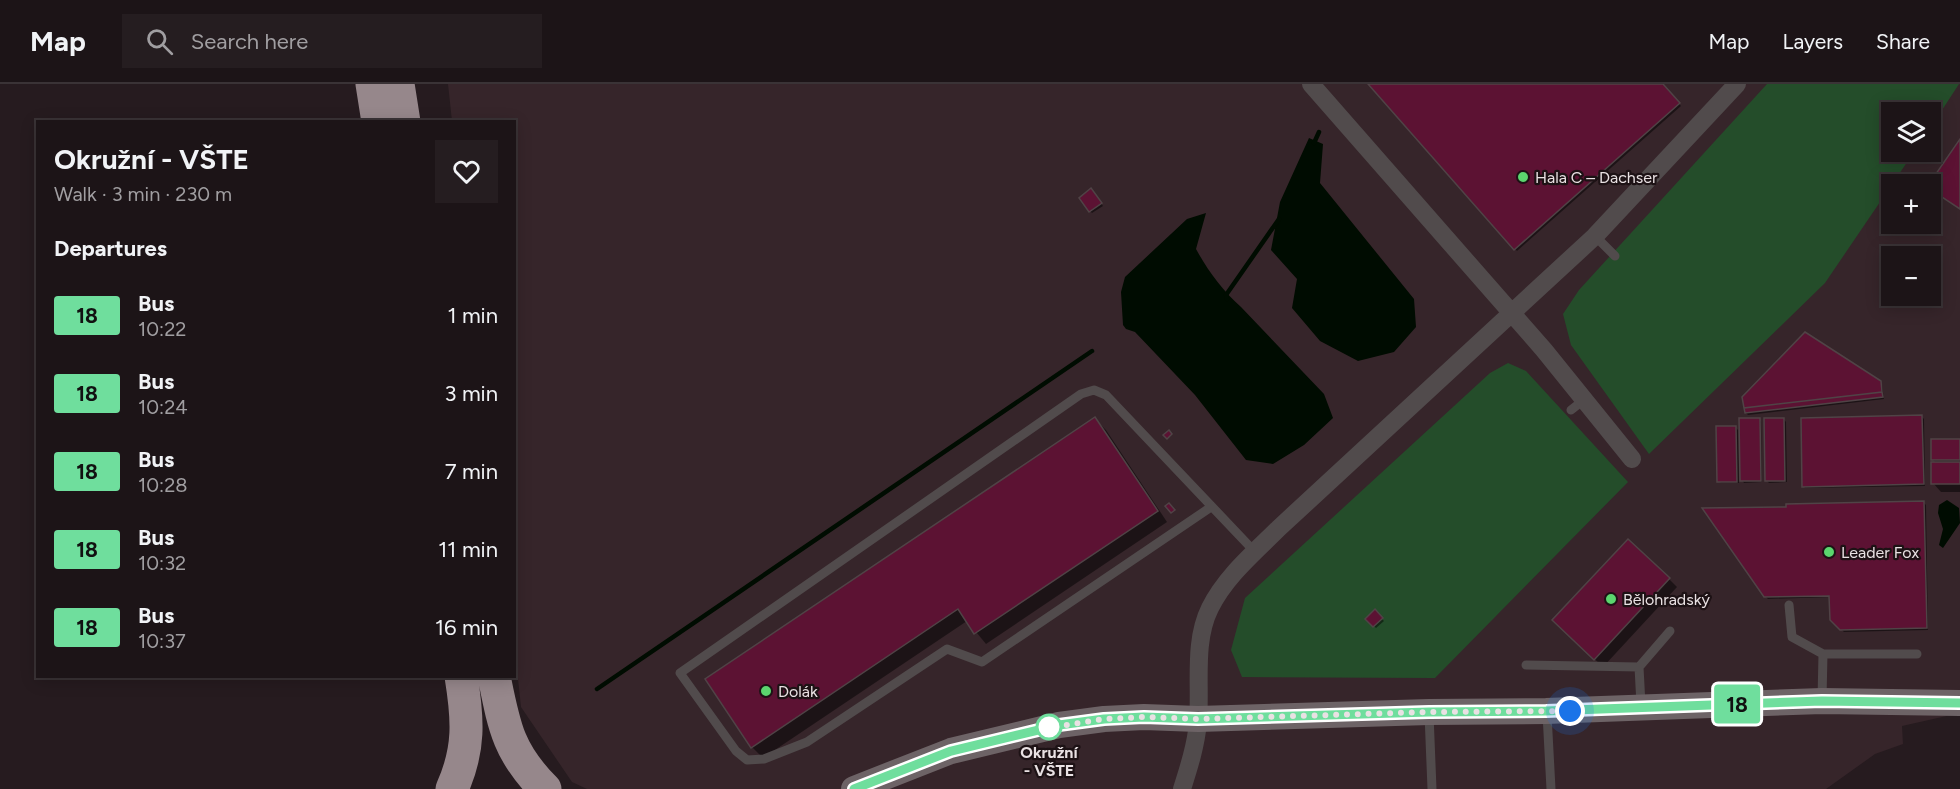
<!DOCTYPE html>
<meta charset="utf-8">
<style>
:root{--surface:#1c1417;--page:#251d20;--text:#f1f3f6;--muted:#a09ea1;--line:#3a3336}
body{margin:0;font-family:Figtree,sans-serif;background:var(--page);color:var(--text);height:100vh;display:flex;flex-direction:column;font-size:22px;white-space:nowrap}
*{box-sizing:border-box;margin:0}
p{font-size:20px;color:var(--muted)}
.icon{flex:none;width:33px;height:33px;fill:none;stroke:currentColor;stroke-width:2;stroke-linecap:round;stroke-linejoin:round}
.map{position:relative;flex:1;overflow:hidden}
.panel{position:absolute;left:36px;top:36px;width:480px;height:558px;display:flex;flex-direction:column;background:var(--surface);border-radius:0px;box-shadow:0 3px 15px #0003,0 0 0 2px var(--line)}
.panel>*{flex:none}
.badge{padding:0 12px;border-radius:4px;font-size:21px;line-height:39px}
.tools{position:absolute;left:1881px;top:18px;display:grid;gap:12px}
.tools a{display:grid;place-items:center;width:60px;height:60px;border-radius:0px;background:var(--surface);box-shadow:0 3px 15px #0003,0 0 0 2px var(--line);font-size:30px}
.you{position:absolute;width:30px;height:30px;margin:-15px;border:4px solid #fff;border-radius:50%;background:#1a73e8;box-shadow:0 0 0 9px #1a73e833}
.map>.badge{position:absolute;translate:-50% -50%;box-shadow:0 0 0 3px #fff}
h2{padding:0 18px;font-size:22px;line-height:54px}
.round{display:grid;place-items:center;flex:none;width:63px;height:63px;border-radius:0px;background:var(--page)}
.headline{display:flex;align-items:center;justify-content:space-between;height:102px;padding:0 18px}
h1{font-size:28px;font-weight:700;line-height:45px}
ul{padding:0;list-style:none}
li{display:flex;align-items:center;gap:18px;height:78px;padding:0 18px}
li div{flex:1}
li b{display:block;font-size:22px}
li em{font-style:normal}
li .badge{min-width:66px;font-weight:700;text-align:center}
header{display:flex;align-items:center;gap:36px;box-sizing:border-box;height:84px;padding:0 30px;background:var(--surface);border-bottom:2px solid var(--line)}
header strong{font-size:28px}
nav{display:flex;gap:33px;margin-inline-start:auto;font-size:21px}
.search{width:420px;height:54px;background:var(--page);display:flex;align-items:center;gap:15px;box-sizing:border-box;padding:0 21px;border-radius:0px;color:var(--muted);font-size:22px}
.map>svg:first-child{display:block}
</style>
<header>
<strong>Map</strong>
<div class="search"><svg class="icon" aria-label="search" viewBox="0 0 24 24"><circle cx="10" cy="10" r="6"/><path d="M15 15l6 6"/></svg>Search here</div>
<nav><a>Map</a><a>Layers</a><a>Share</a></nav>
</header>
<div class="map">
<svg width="1960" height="705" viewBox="0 0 1960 705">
<rect width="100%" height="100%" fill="#261b1f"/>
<path fill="#36252a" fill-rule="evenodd" d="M 448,0 L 1960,0 L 1960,629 L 1902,642 L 1903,660 L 1875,670 L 1826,705 L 587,705 L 572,698 L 521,623 L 515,566 L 514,38 L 452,37 ZM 1892,28 L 1930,28 L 1930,68 L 1892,68 ZM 1892,100 L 1930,100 L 1930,140 L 1892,140 ZM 1892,172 L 1930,172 L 1930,212 L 1892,212 Z"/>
<path fill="#244d2a" d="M 1767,0 L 1959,0 L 1931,43 L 1930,28 L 1892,28 L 1892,68 L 1914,68 L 1825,199 L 1649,370 L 1571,261 L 1563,230 L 1579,206 Z
M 1508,279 L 1526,287 L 1628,398 L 1435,594 L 1242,593 L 1231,566 L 1245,514 L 1490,289 Z"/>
<path fill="#000c01" d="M 1309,54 L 1323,60 L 1320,99 L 1414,215 L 1416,243 L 1394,268 L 1358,277 L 1320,257 L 1292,224 L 1297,195 L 1271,166 L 1280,118 Z
M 1206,129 L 1196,165 C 1208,187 1222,206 1241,223 L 1324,310 L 1333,334 L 1304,361 L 1273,380 L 1246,376 L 1195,311 L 1135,248 L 1126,245 L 1123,241 L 1121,208 L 1125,193 L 1187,135 Z
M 1947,416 L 1959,424 L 1960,439 L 1943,464 L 1939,461 L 1943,445 L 1938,429 L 1939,421 Z"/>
<path fill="#0007" d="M 1370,0 L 1662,0 L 1681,22 L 1517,167 Z
M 1093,108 L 1103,122 L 1092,129 L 1090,127 Z
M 1880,298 L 1882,301 L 1884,315 L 1748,331 L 1746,329 Z
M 1922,333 L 1924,335 L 1925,402 L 1805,404 L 1803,402 Z
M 1095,335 L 1106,346 L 1167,438 L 986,560 L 967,537 L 763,674 L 752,663 Z
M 1759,335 L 1761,338 L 1762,398 L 1744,399 L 1742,396 Z
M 1784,335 L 1786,338 L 1787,398 L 1769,399 L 1767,397 Z
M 1736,344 L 1738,346 L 1739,399 L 1721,399 L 1718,397 Z
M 1960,356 L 1960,408 L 1941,408 L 1933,399 L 1937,380 L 1933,376 Z
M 1924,419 L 1926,421 L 1928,546 L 1844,548 L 1831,535 L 1831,513 L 1768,515 L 1765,512 Z
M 1669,495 L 1677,503 L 1603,583 L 1562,544 Z
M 1375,528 L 1384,537 L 1376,544 L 1367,535 Z"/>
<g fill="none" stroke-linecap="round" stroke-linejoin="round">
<path stroke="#000c01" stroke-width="4.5" d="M 1314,59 L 1319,48
M 1227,215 L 1226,211 L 1279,135
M 597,605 L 1092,267"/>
</g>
<path fill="#5c1233" stroke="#504346" stroke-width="1.5" d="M 1368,0 L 1663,0 L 1680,19 L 1514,166 Z
M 1960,55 L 1960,125 L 1930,105 L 1929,100 Z
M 1091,104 L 1102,119 L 1089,128 L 1079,114 Z
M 1805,248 L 1881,297 L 1882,308 L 1744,324 L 1742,313 Z
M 1882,308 L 1883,313 L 1745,329 L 1744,324 Z
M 1922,331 L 1924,400 L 1802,403 L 1801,334 Z
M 1095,333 L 1158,427 L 974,550 L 958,525 L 751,664 L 705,595 Z
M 1739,334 L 1760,334 L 1761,397 L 1740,397 Z
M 1764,334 L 1784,334 L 1785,397 L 1765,397 Z
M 1716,342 L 1736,342 L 1737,398 L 1717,398 Z
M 1169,346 L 1172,350 L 1167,355 L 1163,351 Z
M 1931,355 L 1960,355 L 1960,376 L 1931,376 Z
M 1931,378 L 1960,378 L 1960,400 L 1931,400 Z
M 1924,417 L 1927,544 L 1840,546 L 1830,536 L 1829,512 L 1764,513 L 1702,424 L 1786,423 L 1786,420 Z
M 1169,419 L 1175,426 L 1171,429 L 1165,422 Z
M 1628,455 L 1670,494 L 1594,576 L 1552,536 Z
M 1375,525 L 1383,534 L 1373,543 L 1365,535 Z"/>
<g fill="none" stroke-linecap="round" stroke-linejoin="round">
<path stroke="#514b4c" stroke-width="9" d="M 1595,152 L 1615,172
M 1571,326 L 1585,315
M 1211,423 L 982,578 L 947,565 L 807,658 L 764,675 L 747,676 L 736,667 L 680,589 L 1081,310 L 1094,306 L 1106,311 L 1255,468
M 1789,521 L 1792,553 L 1823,570
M 1526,581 L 1639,583 L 1641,621
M 1639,583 L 1670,547
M 1822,615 L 1823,570 L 1917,570
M 1429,630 L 1432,705
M 1547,630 L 1551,705"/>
<path stroke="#514b4c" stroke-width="18" d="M 1311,0 L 1544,266 L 1632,375
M 1182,705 C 1189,683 1196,661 1198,638 C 1201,601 1193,558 1210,524 C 1226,492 1254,469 1279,444 L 1595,152 L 1737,0"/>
<path stroke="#6d6366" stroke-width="26" d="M 854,705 L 951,667 L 1059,641 L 1104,635 L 1144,633 L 1198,635 L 1429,628 L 1546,627 L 1822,617 L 1960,619"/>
<path stroke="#96878b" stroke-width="33" d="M 372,0 L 378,38
M 398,0 L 404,38
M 494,592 C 504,642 508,668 545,705
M 452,705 C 470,665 468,635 461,592"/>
</g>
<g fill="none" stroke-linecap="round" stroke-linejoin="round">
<defs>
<path id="line" d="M 854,705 L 951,667 L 1059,641 L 1104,635 L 1144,633 L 1198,635 L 1429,628 L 1546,627 L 1822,617 L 1960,619"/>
</defs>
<use href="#line" stroke="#fff" stroke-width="14"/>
<use href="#line" stroke="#6fde9d" stroke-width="9"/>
<path stroke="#e9e1e3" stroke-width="6" stroke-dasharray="0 10.8" d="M 1049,643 L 1042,645 L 1104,635 L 1144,633 L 1198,635 L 1429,628 L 1570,627"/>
</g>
<g fill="#5bd56e" stroke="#1d1215" stroke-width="2">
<circle cx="1523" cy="93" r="6"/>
<circle cx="1829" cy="468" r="6"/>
<circle cx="1611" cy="515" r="6"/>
<circle cx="766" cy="607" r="6"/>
</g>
<circle fill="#fff" stroke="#6fde9d" stroke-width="3" cx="1049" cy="643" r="12"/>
<g text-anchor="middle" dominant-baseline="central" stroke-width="4.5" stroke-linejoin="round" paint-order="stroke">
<g font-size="16" fill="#e9e1e3" stroke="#1d1215" text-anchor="start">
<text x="1535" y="93">Hala C – Dachser</text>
<text x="1841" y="468">Leader Fox</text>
<text x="1623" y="515">Bělohradský</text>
<text x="778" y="607">Dolák</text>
</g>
<g font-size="16" font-weight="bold" fill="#e9e1e3" stroke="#1d1215">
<text x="1049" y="668">Okružní<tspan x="1049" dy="18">- VŠTE</tspan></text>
</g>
</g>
</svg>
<div class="tools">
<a><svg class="icon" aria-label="layers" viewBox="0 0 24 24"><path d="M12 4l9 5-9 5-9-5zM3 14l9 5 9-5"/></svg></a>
<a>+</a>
<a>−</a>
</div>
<div class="you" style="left:1570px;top:627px"></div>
<b class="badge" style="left:1737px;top:620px;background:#6fde9d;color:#111">18</b>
<section class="panel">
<div class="headline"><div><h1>Okružní - VŠTE</h1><p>Walk · 3 min · 230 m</p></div><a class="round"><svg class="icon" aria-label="heart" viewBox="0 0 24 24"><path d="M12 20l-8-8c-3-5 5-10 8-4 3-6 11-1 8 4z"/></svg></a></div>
<h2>Departures</h2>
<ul>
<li><span class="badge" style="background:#6fde9d;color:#111">18</span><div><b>Bus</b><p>10:22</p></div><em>1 min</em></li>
<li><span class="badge" style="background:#6fde9d;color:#111">18</span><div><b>Bus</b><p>10:24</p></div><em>3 min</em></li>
<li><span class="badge" style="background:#6fde9d;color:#111">18</span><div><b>Bus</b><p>10:28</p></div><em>7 min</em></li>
<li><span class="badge" style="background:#6fde9d;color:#111">18</span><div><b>Bus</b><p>10:32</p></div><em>11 min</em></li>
<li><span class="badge" style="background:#6fde9d;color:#111">18</span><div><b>Bus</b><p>10:37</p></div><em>16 min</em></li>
</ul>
</section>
</div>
